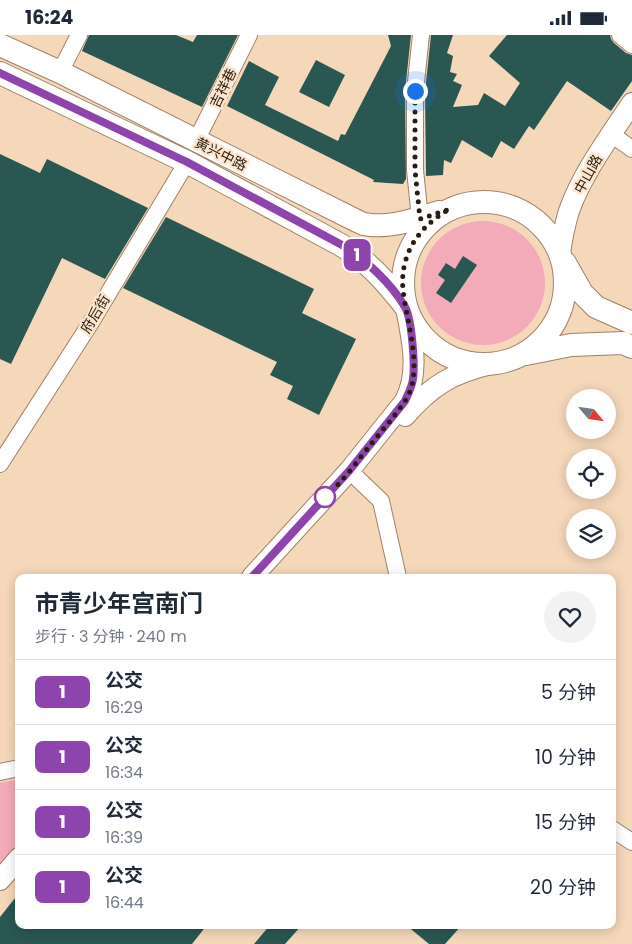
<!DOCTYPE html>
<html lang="zh">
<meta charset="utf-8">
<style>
:root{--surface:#fff;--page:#f2f2f3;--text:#1f2937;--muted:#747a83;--line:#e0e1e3}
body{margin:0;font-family:Poppins,"Noto Sans SC",sans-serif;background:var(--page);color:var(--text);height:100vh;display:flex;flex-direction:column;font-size:19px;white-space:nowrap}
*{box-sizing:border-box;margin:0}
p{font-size:16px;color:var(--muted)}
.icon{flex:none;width:28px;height:28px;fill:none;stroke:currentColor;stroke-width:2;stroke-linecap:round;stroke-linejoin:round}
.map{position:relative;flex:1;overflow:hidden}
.details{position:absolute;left:15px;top:539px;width:601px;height:355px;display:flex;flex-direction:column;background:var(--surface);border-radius:10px;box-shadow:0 2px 12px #0003}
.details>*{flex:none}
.badge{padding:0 10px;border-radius:8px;font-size:18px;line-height:32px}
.needle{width:32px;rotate:119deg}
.controls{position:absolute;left:566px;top:354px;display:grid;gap:10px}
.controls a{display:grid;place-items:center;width:50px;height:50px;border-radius:50%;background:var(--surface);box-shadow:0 2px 12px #0003;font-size:25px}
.you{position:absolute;width:25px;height:25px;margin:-12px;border:4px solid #fff;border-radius:50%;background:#1a73e8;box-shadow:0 0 0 8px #1a73e833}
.map>.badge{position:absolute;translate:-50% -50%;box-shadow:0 0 0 2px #fff}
.round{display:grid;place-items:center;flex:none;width:52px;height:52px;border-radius:26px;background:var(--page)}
.summary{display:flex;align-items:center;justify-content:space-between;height:85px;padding:0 20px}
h1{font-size:24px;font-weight:700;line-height:38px}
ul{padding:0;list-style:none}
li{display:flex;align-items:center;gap:15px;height:65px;padding:0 20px;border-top:1px solid var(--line)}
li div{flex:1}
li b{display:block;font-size:19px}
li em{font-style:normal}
li .badge{min-width:55px;font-weight:700;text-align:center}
.status{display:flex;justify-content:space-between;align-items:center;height:35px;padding:0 25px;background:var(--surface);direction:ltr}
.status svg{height:14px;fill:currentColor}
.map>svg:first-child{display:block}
</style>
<div class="status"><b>16:24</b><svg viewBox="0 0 49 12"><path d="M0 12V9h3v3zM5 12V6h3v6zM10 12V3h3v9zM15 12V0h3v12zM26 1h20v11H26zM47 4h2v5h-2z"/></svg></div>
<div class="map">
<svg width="632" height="909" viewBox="0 0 632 909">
<rect width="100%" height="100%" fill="#f5d7ba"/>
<path fill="#f4abb9" d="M421 248a62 62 0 1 1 124 0a62 62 0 1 1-124 0Z
M 19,744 L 19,812 L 0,836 L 0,748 Z"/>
<path fill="#2a5752" d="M 89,0 L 176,0 L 193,7 L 197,0 L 238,0 L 202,72 L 82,16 Z
M 388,0 L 411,0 L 405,56 L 406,144 L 403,149 L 373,147 L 374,145 L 227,71 L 249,26 L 279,42 L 265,70 L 338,106 L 341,99 L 345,100 L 391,11 Z
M 431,0 L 453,0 L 447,18 L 453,21 L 450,37 L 457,39 L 453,46 L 462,50 L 453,72 L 478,70 L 484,58 L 505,71 L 520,48 L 489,21 L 507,0 L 610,0 L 611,4 L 614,8 L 626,18 L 632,20 L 632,46 L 611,76 L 567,46 L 534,95 L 529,91 L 514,114 L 501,106 L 492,123 L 462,105 L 451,128 L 444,125 L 443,140 L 426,141 L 425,57 Z
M 316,25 L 345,40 L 329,72 L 299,57 Z
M 0,119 L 40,138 L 47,124 L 148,173 L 105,244 L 62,223 L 11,329 L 0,324 Z
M 166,182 L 314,254 L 302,278 L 356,304 L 319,380 L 287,364 L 293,351 L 270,340 L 277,327 L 123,253 Z
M 463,221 L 477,230 L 451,268 L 436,258 L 445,245 L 438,240 L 446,228 L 455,234 Z
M 19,858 L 19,890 L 207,890 L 192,909 L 0,909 L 0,882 Z
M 270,890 L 302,890 L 285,909 L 254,909 Z
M 406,890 L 462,890 L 445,909 L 429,909 Z"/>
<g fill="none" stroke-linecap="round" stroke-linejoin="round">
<defs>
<path id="minor" d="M 620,0 L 632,10
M 60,37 L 79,0
M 611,99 L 632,114
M 196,106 L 249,0
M 420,184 L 415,135 L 415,56 L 421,0
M 0,429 L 90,289 L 187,127
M 356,442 L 381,466 L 398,542
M 0,737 L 19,733
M 612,794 L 632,807"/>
<path id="tertiary" d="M 560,218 C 562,204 565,189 569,176 C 582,139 610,101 632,68
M 405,381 C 431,351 452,338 491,329
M 252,542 L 349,436 L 405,366 C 420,336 412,305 406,273
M 0,845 L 19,823"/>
<path id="secondary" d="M 0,10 L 60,37 L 353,184 C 357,186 361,188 364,189 C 387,194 418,184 439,177
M 0,38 L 187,127 L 341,210 C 368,226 386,247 405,271
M403 248a81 81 0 1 1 162 0a81 81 0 1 1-162 0Z
M 565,228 L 582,258 L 596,272 L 632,288
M 526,319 L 571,310 L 623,308 L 632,312"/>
</defs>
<use href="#minor" stroke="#9e8368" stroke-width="18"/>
<use href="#tertiary" stroke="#9e8368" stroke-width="22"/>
<use href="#secondary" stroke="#9e8368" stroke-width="24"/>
<use href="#minor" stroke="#fff" stroke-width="16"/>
<use href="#tertiary" stroke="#fff" stroke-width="20"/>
<use href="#secondary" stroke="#fff" stroke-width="22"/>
</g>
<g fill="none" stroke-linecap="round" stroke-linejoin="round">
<defs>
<path id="line" d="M 0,38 L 187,127 L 342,210 C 365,224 391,248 405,272 C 412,284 415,330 413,344 C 412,352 408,359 405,366 L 349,436 L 252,542"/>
</defs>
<use href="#line" stroke="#fff" stroke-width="11"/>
<use href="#line" stroke="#8e44ad" stroke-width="8"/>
<path stroke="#281d13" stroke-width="5" stroke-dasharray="0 9" d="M 325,462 C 341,449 358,425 372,408 C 383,394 395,381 405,366 C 409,360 412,352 413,345 C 417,317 408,289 404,262 C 397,223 417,192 450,174 L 420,184 L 415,135 L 415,56"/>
</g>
<circle fill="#fff" stroke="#8e44ad" stroke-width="2.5" cx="325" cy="462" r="10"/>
<g text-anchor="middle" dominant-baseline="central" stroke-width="5" stroke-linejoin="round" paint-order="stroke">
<g font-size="14" fill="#281d13" stroke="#fde5ce">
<text transform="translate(223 53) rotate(-64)">吉祥巷</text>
<text transform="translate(221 119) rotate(27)">黄兴中路</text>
<text transform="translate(588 139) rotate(-61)">中山路</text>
<text transform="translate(95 279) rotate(-59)">府后街</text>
</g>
</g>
</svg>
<div class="controls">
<a><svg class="needle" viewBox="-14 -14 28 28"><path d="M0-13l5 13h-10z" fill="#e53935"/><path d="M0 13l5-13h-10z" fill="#747a83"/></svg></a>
<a><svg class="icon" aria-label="locate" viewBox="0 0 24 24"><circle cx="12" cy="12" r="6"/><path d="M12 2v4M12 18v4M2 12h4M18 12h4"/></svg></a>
<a><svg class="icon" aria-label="layers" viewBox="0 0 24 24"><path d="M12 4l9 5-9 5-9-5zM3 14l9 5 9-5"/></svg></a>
</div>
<div class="you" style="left:415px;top:56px"></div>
<b class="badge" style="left:357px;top:220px;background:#8e44ad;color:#fff">1</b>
<section class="details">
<div class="summary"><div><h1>市青少年宫南门</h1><p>步行 · 3 分钟 · 240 m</p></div><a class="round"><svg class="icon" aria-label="heart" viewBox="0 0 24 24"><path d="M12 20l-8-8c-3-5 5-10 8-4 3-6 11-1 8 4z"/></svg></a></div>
<ul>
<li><span class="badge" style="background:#8e44ad;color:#fff">1</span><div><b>公交</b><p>16:29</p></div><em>5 分钟</em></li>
<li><span class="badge" style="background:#8e44ad;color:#fff">1</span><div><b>公交</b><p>16:34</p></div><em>10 分钟</em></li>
<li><span class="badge" style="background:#8e44ad;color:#fff">1</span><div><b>公交</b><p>16:39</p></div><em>15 分钟</em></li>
<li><span class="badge" style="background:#8e44ad;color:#fff">1</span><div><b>公交</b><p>16:44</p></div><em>20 分钟</em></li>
</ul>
</section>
</div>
